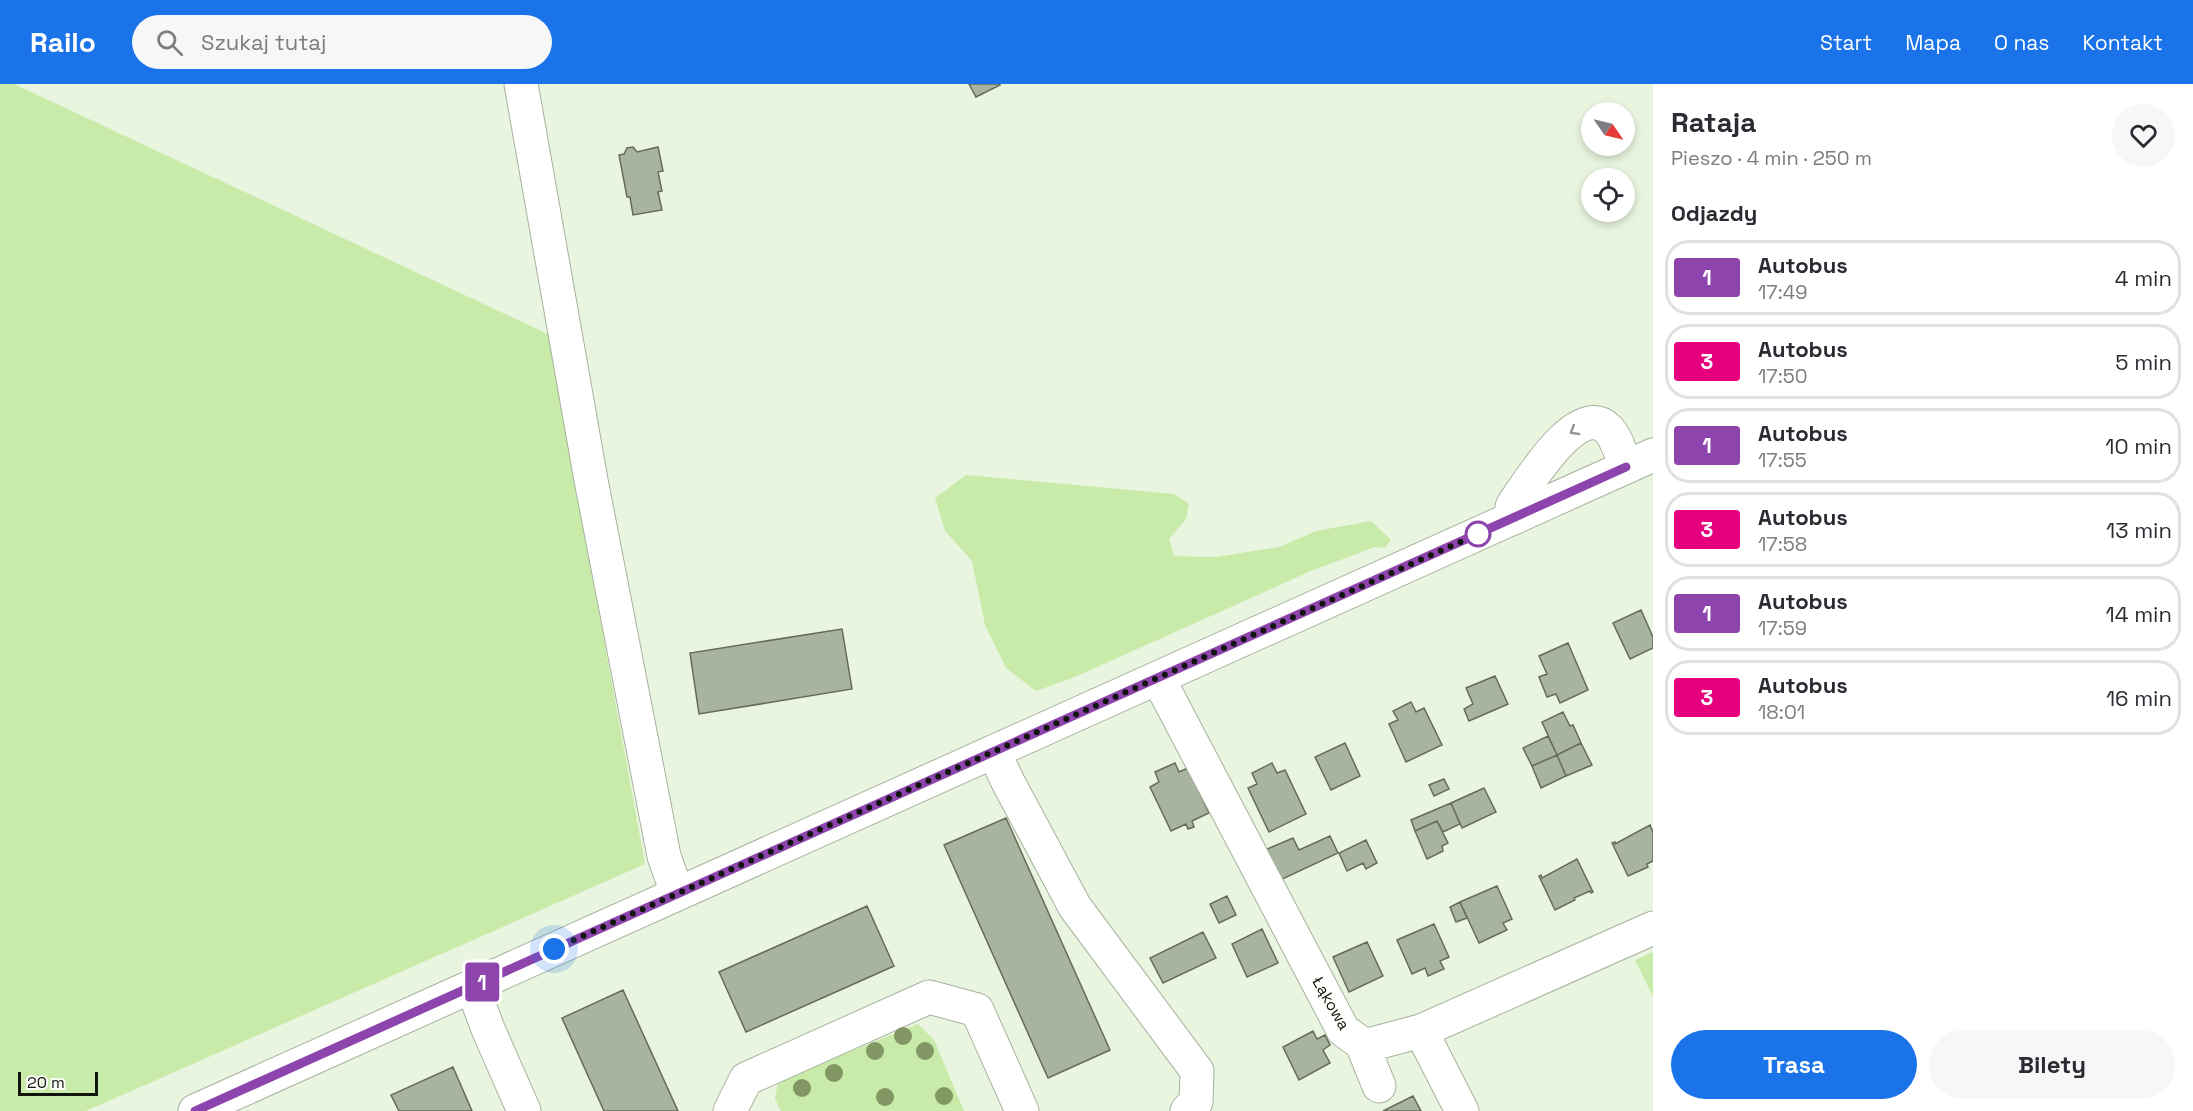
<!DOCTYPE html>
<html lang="pl">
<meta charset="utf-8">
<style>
:root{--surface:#fff;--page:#f7f7f7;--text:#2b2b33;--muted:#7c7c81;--line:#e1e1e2;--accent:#1a73e8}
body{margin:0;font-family:"Space Grotesk",sans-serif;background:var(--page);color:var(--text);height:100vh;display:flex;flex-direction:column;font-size:22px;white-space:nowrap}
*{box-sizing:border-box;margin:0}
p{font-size:20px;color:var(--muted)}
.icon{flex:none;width:33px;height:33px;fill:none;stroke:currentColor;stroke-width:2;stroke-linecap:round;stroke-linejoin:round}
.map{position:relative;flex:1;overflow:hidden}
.side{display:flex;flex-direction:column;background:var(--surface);width:540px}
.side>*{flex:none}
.badge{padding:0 12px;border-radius:4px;font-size:21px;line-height:39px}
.needle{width:39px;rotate:124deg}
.buttons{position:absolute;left:1581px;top:18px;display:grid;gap:12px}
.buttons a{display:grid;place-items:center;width:54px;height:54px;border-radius:50%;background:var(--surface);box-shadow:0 3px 9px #0003;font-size:30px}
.scale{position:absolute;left:18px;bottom:15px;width:80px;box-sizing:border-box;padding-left:6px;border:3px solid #11150e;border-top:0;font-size:16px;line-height:21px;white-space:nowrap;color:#11150e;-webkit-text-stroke:4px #fcfefa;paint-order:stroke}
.you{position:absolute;width:30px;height:30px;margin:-15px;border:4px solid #fff;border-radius:50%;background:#1a73e8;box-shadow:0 0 0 9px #1a73e833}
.map>.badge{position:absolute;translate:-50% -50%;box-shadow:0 0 0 3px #fff}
h2{padding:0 18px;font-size:22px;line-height:54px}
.round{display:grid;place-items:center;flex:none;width:63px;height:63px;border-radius:32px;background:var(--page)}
.headline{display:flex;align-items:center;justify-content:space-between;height:102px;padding:0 18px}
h1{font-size:28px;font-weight:600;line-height:45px}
.action{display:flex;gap:12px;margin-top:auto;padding:12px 18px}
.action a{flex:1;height:69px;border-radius:36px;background:var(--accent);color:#fff;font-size:24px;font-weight:600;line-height:69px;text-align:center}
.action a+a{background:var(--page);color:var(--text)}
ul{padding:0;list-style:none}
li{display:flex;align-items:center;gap:18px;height:75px;margin:0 12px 9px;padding:0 6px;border:3px solid var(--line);border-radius:24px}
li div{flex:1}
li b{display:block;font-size:22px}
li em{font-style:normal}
li .badge{min-width:66px;font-weight:700;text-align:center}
header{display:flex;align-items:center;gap:36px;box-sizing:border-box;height:84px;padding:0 30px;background:var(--accent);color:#fff}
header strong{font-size:28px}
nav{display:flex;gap:33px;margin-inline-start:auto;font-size:21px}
.search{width:420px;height:54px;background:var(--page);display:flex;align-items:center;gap:15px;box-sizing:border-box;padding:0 21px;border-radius:33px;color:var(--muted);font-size:22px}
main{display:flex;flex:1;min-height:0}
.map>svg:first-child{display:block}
</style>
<header>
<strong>Railo</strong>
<div class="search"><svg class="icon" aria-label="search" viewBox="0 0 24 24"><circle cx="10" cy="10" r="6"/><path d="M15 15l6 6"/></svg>Szukaj tutaj</div>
<nav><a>Start</a><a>Mapa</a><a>O nas</a><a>Kontakt</a></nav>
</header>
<main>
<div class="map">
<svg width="1653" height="1027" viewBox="0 0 1653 1027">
<rect width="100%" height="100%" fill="#e9f5df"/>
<path fill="#c9ebaa" d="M 0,0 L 14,0 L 548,250 L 645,780 L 86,1027 L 0,1027 Z
M 966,391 L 1174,410 L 1189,420 L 1186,435 L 1169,455 L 1174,472 L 1216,473 L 1279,463 L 1316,447 L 1371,437 L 1391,456 L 1385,464 L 1375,463 L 1311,487 L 1075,593 L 1036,607 L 1006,584 L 985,541 L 972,477 L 945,447 L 935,414 Z
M 1653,868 L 1653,913 L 1635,876 Z
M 918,940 L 934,956 L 964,1027 L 781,1027 L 775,1015 L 778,997 Z"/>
<path fill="#a9b4a0" stroke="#626c59" stroke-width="1.5" d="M 969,0 L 999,0 L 1000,1 L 976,13 Z
M 633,63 L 637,68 L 658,63 L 663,87 L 658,88 L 662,107 L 658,108 L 662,126 L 633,131 L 630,113 L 627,113 L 619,71 L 624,70 L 627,64 Z
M 1641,526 L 1653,553 L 1653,564 L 1630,575 L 1613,539 Z
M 842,545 L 852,605 L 699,630 L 690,569 Z
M 1568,559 L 1588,606 L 1560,619 L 1556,610 L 1547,613 L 1539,593 L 1547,590 L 1539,572 Z
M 1495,592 L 1508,620 L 1469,637 L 1464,625 L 1473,620 L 1466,604 Z
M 1411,618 L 1416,628 L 1424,624 L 1442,661 L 1406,678 L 1389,640 L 1398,636 L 1393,627 Z
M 1563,628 L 1570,642 L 1573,641 L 1581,659 L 1557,671 L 1542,638 Z
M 1548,652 L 1557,671 L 1532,682 L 1523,664 Z
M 1345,659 L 1360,692 L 1331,706 L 1315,673 Z
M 1581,659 L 1592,681 L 1566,692 L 1557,671 Z
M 1557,671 L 1566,692 L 1541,704 L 1532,682 Z
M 1175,679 L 1179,688 L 1188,684 L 1209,729 L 1192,737 L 1194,743 L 1188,745 L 1186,740 L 1171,747 L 1150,703 L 1159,698 L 1155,688 Z
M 1272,679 L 1277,689 L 1285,686 L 1306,730 L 1269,748 L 1248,704 L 1257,700 L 1252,689 Z
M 1444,695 L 1449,705 L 1434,712 L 1429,701 Z
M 1484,704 L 1496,728 L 1462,744 L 1451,719 Z
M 1451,719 L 1460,740 L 1443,748 L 1437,737 L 1415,747 L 1411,736 Z
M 1006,734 L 1110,966 L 1048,994 L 944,761 Z
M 1437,737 L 1448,759 L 1442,762 L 1443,767 L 1427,775 L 1415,747 Z
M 1650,741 L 1653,748 L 1653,777 L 1647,780 L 1648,783 L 1628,792 L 1612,759 L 1615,758 L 1615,760 Z
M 1330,752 L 1338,769 L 1276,798 L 1265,766 L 1293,754 L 1299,766 Z
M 1366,756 L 1377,779 L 1366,785 L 1363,779 L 1347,787 L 1339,769 Z
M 1577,775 L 1593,808 L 1591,809 L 1590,807 L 1574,814 L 1575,816 L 1555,826 L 1539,792 L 1541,791 L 1542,794 Z
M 1497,802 L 1512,835 L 1503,839 L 1507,846 L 1479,859 L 1460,818 Z
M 1227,812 L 1236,831 L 1219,839 L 1210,820 Z
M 1460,818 L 1467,834 L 1456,838 L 1450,823 Z
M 867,822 L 894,882 L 746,948 L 719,888 Z
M 1434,840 L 1449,873 L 1440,877 L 1444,885 L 1428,892 L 1425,884 L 1412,890 L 1397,856 Z
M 1262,845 L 1278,879 L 1247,893 L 1232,860 Z
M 1203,848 L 1216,874 L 1163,899 L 1150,874 Z
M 1367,858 L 1383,892 L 1349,908 L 1333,873 Z
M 623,906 L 678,1027 L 604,1027 L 562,934 Z
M 1313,947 L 1317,955 L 1325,951 L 1330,961 L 1323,966 L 1330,979 L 1299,996 L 1283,963 Z
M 453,983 L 472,1027 L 399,1027 L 391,1011 Z
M 1413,1012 L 1421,1027 L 1383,1027 Z"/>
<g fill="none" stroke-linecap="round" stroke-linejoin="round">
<defs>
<path id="minor" d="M 521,0 L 591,396 L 664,772 L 677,809
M 1516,433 L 1512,423 L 1514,419 C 1528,400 1578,315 1608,345 C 1617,354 1621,371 1626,383
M 1158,594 L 1343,946 L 1362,960 L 1372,960 L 1421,947 L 1653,844
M 994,668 L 1008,698 L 1075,823 L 1197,987 L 1196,1018 L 1187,1027
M 472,902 L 488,945 L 524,1027
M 1421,947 L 1462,1027
M 1362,960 L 1379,1002
M 730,1027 L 746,995 L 929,913 L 977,926 L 1022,1027"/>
<path id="major" d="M 195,1027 L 1653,371"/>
</defs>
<use href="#minor" stroke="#a7b29e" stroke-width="35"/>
<use href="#major" stroke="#a7b29e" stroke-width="35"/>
<use href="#minor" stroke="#fff" stroke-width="33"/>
<use href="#major" stroke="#fff" stroke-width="33"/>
</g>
<g fill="#829764">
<circle cx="903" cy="952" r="9"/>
<circle cx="875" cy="967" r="9"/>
<circle cx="925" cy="967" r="9"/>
<circle cx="834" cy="989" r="9"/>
<circle cx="802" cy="1004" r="9"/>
<circle cx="944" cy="1012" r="9"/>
<circle cx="885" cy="1013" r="9"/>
</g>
<defs><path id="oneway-chevron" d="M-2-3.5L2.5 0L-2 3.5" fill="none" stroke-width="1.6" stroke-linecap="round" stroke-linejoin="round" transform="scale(1.5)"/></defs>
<use stroke="#949693" href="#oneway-chevron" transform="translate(1574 347) rotate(149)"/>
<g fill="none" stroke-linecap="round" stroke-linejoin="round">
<defs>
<path id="line" d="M 195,1027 L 1626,383"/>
</defs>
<use href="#line" stroke="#fff" stroke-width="14"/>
<use href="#line" stroke="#8e44ad" stroke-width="9"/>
<path stroke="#11150e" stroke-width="6" stroke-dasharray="0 10.8" d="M 554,865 L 1478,450"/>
</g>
<circle fill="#fff" stroke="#8e44ad" stroke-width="3" cx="1478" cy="450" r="12"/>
<g text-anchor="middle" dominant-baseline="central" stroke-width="4.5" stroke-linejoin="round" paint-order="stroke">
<g font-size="16" fill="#11150e" stroke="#fcfefa">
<text transform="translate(1331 919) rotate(60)">Łąkowa</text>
</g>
</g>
</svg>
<div class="buttons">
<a><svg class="needle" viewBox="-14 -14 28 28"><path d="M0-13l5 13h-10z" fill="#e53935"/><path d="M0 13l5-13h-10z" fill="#7c7c81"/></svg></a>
<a><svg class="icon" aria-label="locate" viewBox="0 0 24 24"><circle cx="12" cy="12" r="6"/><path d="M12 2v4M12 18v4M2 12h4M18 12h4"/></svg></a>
</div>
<div class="scale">20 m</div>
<div class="you" style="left:554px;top:865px"></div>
<b class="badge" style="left:482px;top:898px;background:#8e44ad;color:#fff">1</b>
</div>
<section class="side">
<div class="headline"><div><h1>Rataja</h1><p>Pieszo · 4 min · 250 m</p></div><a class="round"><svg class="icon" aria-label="heart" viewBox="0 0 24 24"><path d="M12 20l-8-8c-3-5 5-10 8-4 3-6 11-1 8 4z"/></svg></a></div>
<h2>Odjazdy</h2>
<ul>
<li><span class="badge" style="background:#8e44ad;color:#fff">1</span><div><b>Autobus</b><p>17:49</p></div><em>4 min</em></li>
<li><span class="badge" style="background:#e6007e;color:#fff">3</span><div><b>Autobus</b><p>17:50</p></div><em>5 min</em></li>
<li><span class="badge" style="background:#8e44ad;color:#fff">1</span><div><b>Autobus</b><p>17:55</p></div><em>10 min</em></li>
<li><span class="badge" style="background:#e6007e;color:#fff">3</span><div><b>Autobus</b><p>17:58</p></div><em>13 min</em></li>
<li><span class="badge" style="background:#8e44ad;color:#fff">1</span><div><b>Autobus</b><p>17:59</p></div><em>14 min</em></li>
<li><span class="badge" style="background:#e6007e;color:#fff">3</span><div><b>Autobus</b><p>18:01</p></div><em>16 min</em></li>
</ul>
<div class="action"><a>Trasa</a><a>Bilety</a></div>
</section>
</main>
